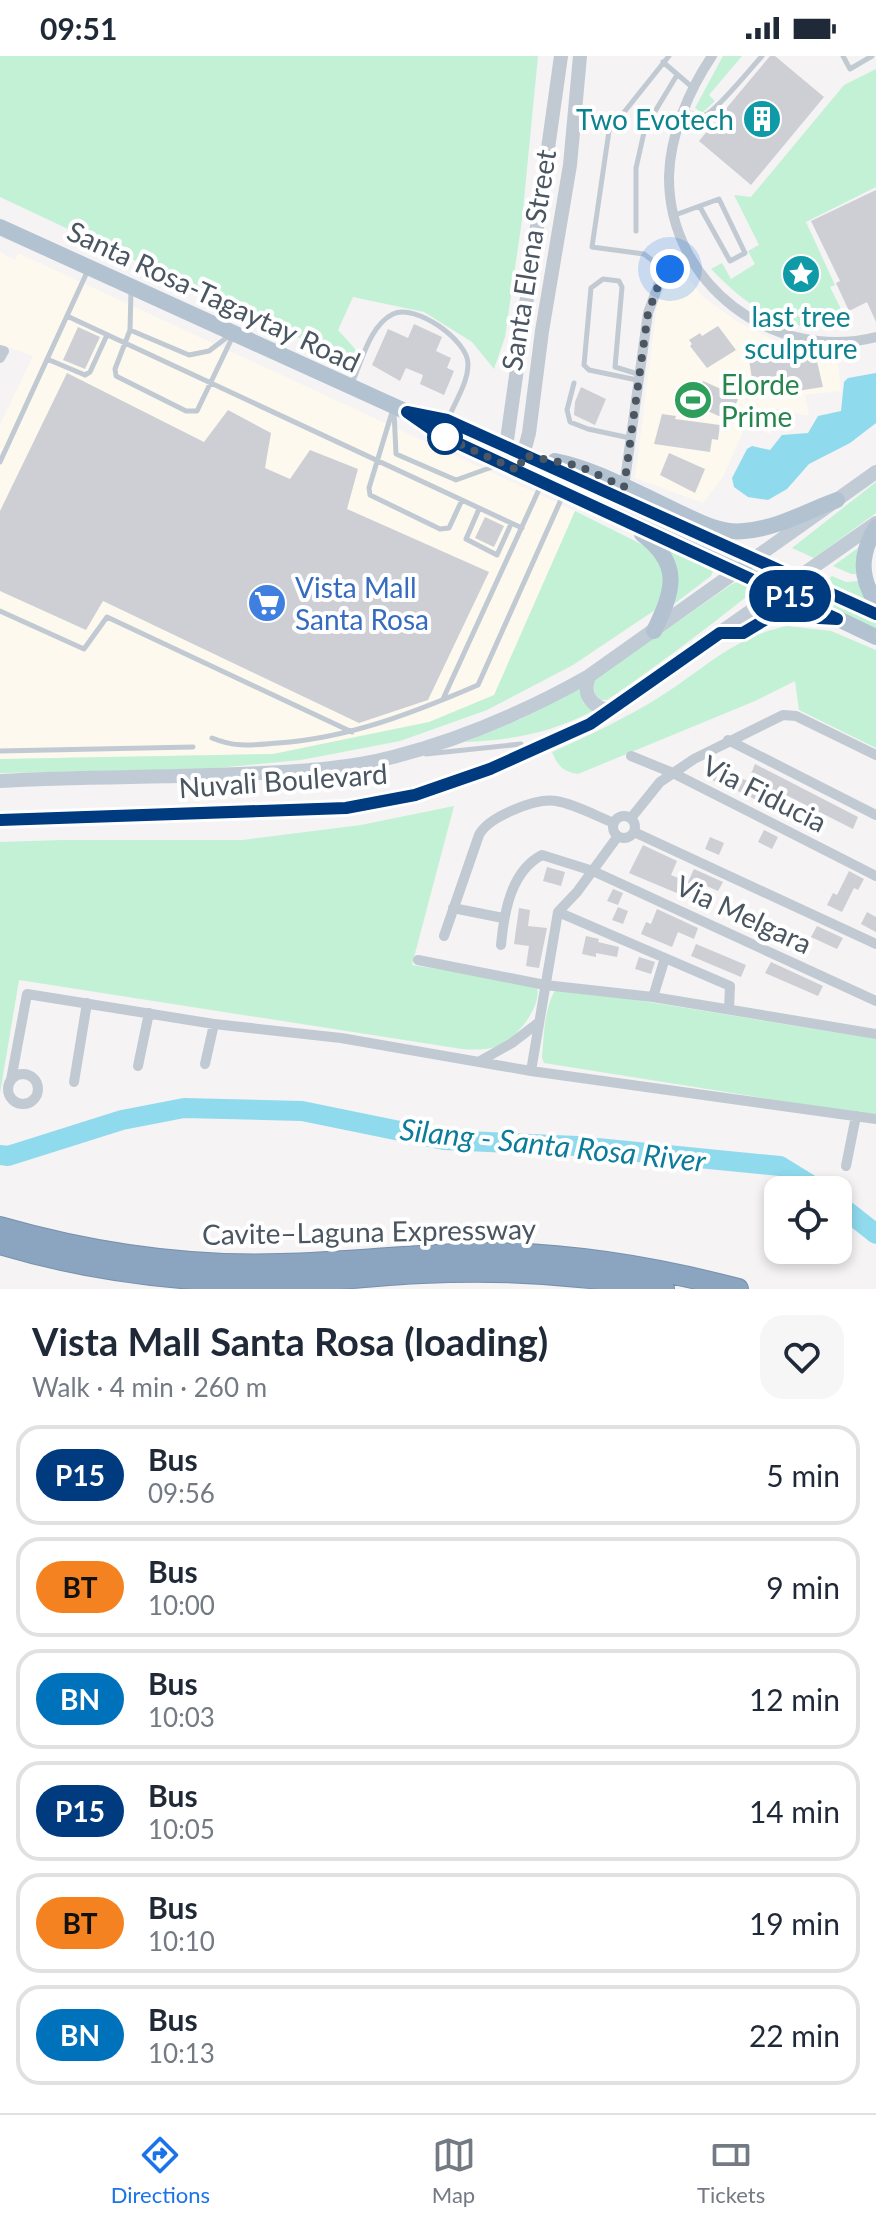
<!DOCTYPE html>
<meta charset="utf-8">
<style>
:root{--surface:#fff;--page:#f6f6f7;--text:#1f2937;--muted:#747a83;--line:#e0e1e3;--accent:#1a73e8}
body{margin:0;font-family:Lato,sans-serif;background:var(--page);color:var(--text);height:100vh;display:flex;flex-direction:column;font-size:30px;white-space:nowrap}
*{box-sizing:border-box;margin:0}
p{font-size:26px;color:var(--muted)}
.icon{flex:none;width:44px;height:44px;fill:none;stroke:currentColor;stroke-width:2;stroke-linecap:round;stroke-linejoin:round}
.map{position:relative;height:1233px;overflow:hidden}
.side{display:flex;flex-direction:column;background:var(--surface);flex:1}
.side>*{flex:none}
.badge{padding:0 16px;border-radius:26px;font-size:28px;line-height:52px}
.fabs{position:absolute;left:764px;top:1120px;display:grid;gap:16px}
.fabs a{display:grid;place-items:center;width:88px;height:88px;border-radius:16px;background:var(--surface);box-shadow:0 4px 12px #0003;font-size:40px}
.you{position:absolute;width:40px;height:40px;margin:-20px;border:6px solid #fff;border-radius:50%;background:#1a73e8;box-shadow:0 0 0 12px #1a73e833}
.map>.badge{position:absolute;translate:-50% -50%;box-shadow:0 0 0 4px #fff}
.round{display:grid;place-items:center;flex:none;width:84px;height:84px;border-radius:24px;background:var(--page)}
.head{display:flex;align-items:center;justify-content:space-between;height:136px;padding:0 32px}
h1{font-size:38px;font-weight:700;line-height:60px}
ul{padding:0;list-style:none}
li{display:flex;align-items:center;gap:24px;height:100px;margin:0 16px 12px;padding:0 16px;border:4px solid var(--line);border-radius:24px}
li div{flex:1}
li b{display:block;font-size:30px}
li em{font-style:normal}
li .badge{min-width:88px;font-weight:700;text-align:center}
.status{display:flex;justify-content:space-between;align-items:center;height:56px;padding:0 40px;background:var(--surface);direction:ltr}
.status svg{height:22px;fill:currentColor}
.menu{display:flex;justify-content:space-around;align-items:center;height:112px;border-top:2px solid var(--line);background:var(--surface);font-size:22px;color:var(--muted)}
.menu a{display:grid;justify-items:center;gap:4px}
.menu .selected{color:var(--accent)}
.map>svg:first-child{display:block}
</style>
<div class="status"><b>09:51</b><svg viewBox="0 0 49 12"><path d="M0 12V9h3v3zM5 12V6h3v6zM10 12V3h3v9zM15 12V0h3v12zM26 1h20v11H26zM47 4h2v5h-2z"/></svg></div>
<div class="map">
<svg width="876" height="1233" viewBox="0 0 876 1233">
<rect width="100%" height="100%" fill="#f5f3f3"/>
<path fill="#fdf9ef" d="M 0,196 L 15,204 L 18,197 L 575,455 L 494,640 L 429,666 L 273,698 L 0,703 L 0,369 L 33,300 L 0,288 Z
M 685,217 L 703,241 L 738,266 L 782,288 L 828,299 L 838,307 L 841,335 L 805,339 L 809,360 L 776,353 L 771,379 L 747,367 L 723,421 L 703,447 L 635,422 L 657,249 L 666,230 L 680,218 Z"/>
<path fill="#c3f1d5" d="M 0,0 L 538,0 L 522,164 L 505,281 L 494,313 L 472,286 L 424,256 L 353,241 L 338,274 L 356,294 L 353,307 L 0,141 Z
M 723,0 L 742,0 L 709,39 L 715,45 L 702,57 L 695,52 Z
M 876,13 L 876,131 L 806,166 L 835,229 L 830,231 L 842,255 L 827,263 L 830,271 C 781,276 744,247 711,213 L 722,207 L 731,223 L 755,208 L 748,195 L 759,189 L 734,139 L 751,141 L 844,29 Z
M 876,426 L 876,457 L 814,502 L 792,492 Z
M 575,455 L 653,494 L 668,523 L 655,554 L 573,609 L 487,654 L 400,685 L 301,704 L 206,713 L 0,717 L 0,703 L 273,698 L 429,666 L 494,639 Z
M 865,487 L 859,518 L 851,518 L 833,510 Z
M 663,489 L 711,511 L 713,515 L 711,520 L 670,551 Z
M 832,520 L 846,526 L 860,525 L 869,546 L 825,526 Z
M 740,525 L 750,530 L 750,538 C 703,575 657,610 607,644 L 600,644 L 595,639 L 593,624 L 732,528 Z
M 809,537 L 876,567 L 876,574 L 807,542 Z
M 787,570 L 831,575 L 876,594 L 876,692 L 799,654 L 795,625 L 755,645 L 578,718 C 562,715 558,710 552,696 C 588,680 624,663 658,642 C 703,614 733,581 787,570 Z
M 580,632 L 583,646 L 593,655 C 550,677 513,684 465,686 L 521,663 Z
M 454,750 L 412,909 L 528,927 L 537,931 C 542,950 518,980 501,989 C 490,994 474,994 462,993 L 19,924 L 0,1037 L 0,786 L 63,784 L 243,784 L 361,769 Z
M 557,931 L 876,983 L 876,1060 L 544,1007 L 542,1002 C 544,979 544,951 557,931 Z"/>
<path fill="#90daee" d="M 876,317 L 876,367 L 850,387 L 809,408 L 787,433 L 768,444 L 748,441 L 734,431 L 732,422 L 747,393 L 752,390 L 770,394 L 782,379 L 808,377 L 818,360 L 841,355 L 844,326 L 848,322 Z"/>
<g fill="none" stroke-linecap="round" stroke-linejoin="round">
<path stroke="#90daee" stroke-width="20" d="M 0,1099 L 8,1100 L 122,1064 L 184,1052 L 302,1055 L 444,1084 L 577,1090 L 780,1110 L 819,1134
M 838,1148 L 876,1178"/>
</g>
<path fill="#cdcfd5" d="M 770,0 L 775,0 L 824,41 L 751,129 L 699,85 Z
M 876,134 L 876,266 L 867,246 L 849,255 L 836,227 L 840,225 L 811,165 Z
M 414,268 L 442,281 L 436,295 L 451,302 L 447,312 L 454,315 L 444,339 L 420,328 L 423,319 L 406,312 L 400,325 L 372,309 L 388,273 L 408,282 Z
M 718,270 L 736,294 L 707,312 L 690,290 L 692,288 L 689,284 L 700,277 L 702,280 Z
M 78,271 L 100,281 L 85,313 L 63,304 Z
M 783,296 L 785,306 L 816,301 L 823,331 L 777,338 L 776,333 L 754,335 L 749,304 Z
M 67,317 L 204,386 L 228,354 L 271,377 L 265,412 L 290,423 L 310,394 L 358,413 L 347,453 L 489,516 L 428,644 L 359,667 L 103,545 L 86,574 L 0,535 L 0,455 Z
M 703,325 L 739,341 L 730,361 L 722,358 L 721,361 L 687,346 L 694,330 L 699,333 Z
M 581,331 L 606,343 L 595,369 L 574,359 L 575,346 Z
M 662,358 L 676,360 L 675,363 L 720,369 L 718,384 L 712,383 L 710,396 L 654,388 Z
M 669,397 L 705,413 L 695,437 L 660,419 Z
M 485,461 L 504,470 L 494,491 L 475,482 Z
M 755,708 L 858,761 L 853,773 L 786,739 L 778,757 L 749,740 L 712,724 L 717,712 L 748,725 Z
M 764,774 L 778,781 L 772,793 L 758,786 Z
M 710,781 L 724,787 L 719,799 L 705,793 Z
M 643,789 L 677,805 L 671,819 L 688,826 L 694,813 L 723,826 L 718,835 L 700,827 L 691,843 L 629,817 Z
M 547,811 L 565,816 L 561,830 L 543,825 Z
M 849,815 L 864,823 L 858,834 L 854,832 L 842,856 L 827,849 L 833,837 L 837,839 Z
M 613,833 L 623,837 L 618,849 L 607,845 Z
M 618,851 L 628,855 L 623,868 L 612,864 Z
M 519,852 L 530,854 L 528,870 L 547,872 L 539,912 L 526,910 L 529,890 L 514,888 Z
M 657,853 L 698,872 L 694,883 L 678,876 L 672,891 L 641,878 L 646,866 L 651,868 Z
M 867,856 L 876,861 L 876,876 L 861,868 Z
M 817,870 L 843,882 L 837,893 L 811,881 Z
M 793,876 L 804,882 L 797,895 L 786,889 Z
M 586,880 L 599,883 L 598,886 L 619,891 L 617,901 L 596,897 L 596,901 L 582,898 Z
M 696,888 L 746,909 L 741,921 L 691,900 Z
M 639,901 L 655,906 L 651,918 L 635,913 Z
M 771,906 L 823,930 L 818,940 L 765,917 Z"/>
<g fill="none" stroke-linecap="round" stroke-linejoin="round">
<defs>
<path id="motorway" d="M 0,1171 C 91,1197 187,1211 281,1208 C 352,1207 422,1197 493,1197 C 576,1198 658,1212 738,1233
M 0,1188 C 89,1215 183,1226 276,1226 C 325,1226 373,1219 422,1217 C 502,1213 584,1218 664,1233"/>
</defs>
<use href="#motorway" stroke="#7690ad" stroke-width="22"/>
<path stroke="#c1cad2" stroke-width="5" d="M 843,0 L 850,13 L 872,0
M 663,6 L 692,31
M 685,55 C 690,57 698,61 703,60 C 714,58 752,11 762,0
M 675,159 L 719,143 L 745,197 L 730,205 L 700,151
M 636,175 L 636,112 L 645,72 L 677,19
M 667,216 L 644,198 L 592,191 L 609,75 L 669,0
M 131,235 L 130,274 L 115,313 L 116,320 L 186,355 L 197,355 L 232,282
M 67,260 L 522,472
M 130,274 L 189,299 L 209,295 L 230,279
M 47,303 L 85,319 L 90,316 L 107,279
M 637,324 L 589,314 L 584,309 L 591,232 L 603,223 L 619,225 L 622,231 L 615,311 L 638,318
M 352,327 C 362,305 370,269 393,258 C 415,247 468,284 468,308 C 468,326 456,344 449,361
M 574,327 L 567,354 L 570,366 L 588,373 L 630,382
M 393,353 L 369,432 L 370,439 L 440,473 L 449,472 L 462,444
M 394,355 L 396,398 L 456,424 L 495,410
M 0,406 L 88,214
M 479,453 L 466,483 L 497,499 L 511,468
M 0,555 L 84,593 L 107,561 L 352,676
M 443,643 L 542,427
M 212,682 C 236,692 252,689 278,687 C 349,682 413,657 478,629 L 564,437
M 0,695 L 193,691
M 426,698 L 521,688"/>
<path stroke="#c1cad2" stroke-width="10" d="M 712,0 C 689,34 670,79 669,120 C 668,228 773,307 876,281
M 0,294 L 4,295 L 0,302
M 624,431 L 648,257 L 661,222 L 670,213 L 691,202
M 728,684 L 876,759
M 631,700 L 673,717 L 876,820
M613 771a11 11 0 1 1 22 0a11 11 0 1 1-22 0Z
M 631,762 L 660,726 L 694,703 L 783,659 L 796,660 L 876,699
M 634,776 L 876,888
M 453,852 L 503,862
M 558,856 L 730,930 L 729,953
M 444,880 L 479,779 C 488,761 535,742 556,745 C 575,748 596,760 614,767
M 501,889 C 504,856 511,815 542,799 L 593,815 L 876,945
M 418,904 L 545,929 L 653,941 L 876,978
M 653,941 L 665,902
M 480,1005 L 512,987 L 538,967
M 205,1008 L 214,968
M 138,1010 L 149,957
M 531,1015 L 558,856 L 577,836 L 618,780
M8 1033a15 15 0 1 1 30 0a15 15 0 1 1-30 0Z
M 11,1024 L 27,938 L 214,968 L 341,982 L 531,1015 L 876,1063
M 74,1026 L 87,947
M 846,1110 L 856,1060"/>
<path stroke="#c1cad2" stroke-width="14" d="M 506,391 L 561,0
M 521,407 L 529,377 L 542,275 L 570,109 L 580,0"/>
<path stroke="#c1cbd6" stroke-width="14" d="M 589,620 C 582,638 591,652 611,654
M 0,725 C 87,720 174,722 261,717 C 304,715 351,712 393,701 C 463,683 527,655 589,620 L 876,416
M 0,764 L 346,752 L 393,744 L 437,733 L 490,713 L 590,668 L 876,467"/>
<path stroke="#b3c2d1" stroke-width="16" d="M 0,171 L 407,356 L 440,379 L 738,515 L 876,581
M 416,358 L 447,364 L 876,558
M 555,405 C 596,413 635,436 674,454 C 696,464 719,478 744,475 C 776,473 807,455 837,444
M 876,471 C 860,498 859,520 876,547
M 642,478 C 682,508 674,534 654,575
M 720,577 L 743,577 L 762,565 L 775,561 L 826,561"/>
<use href="#motorway" stroke="#8ba5c1" stroke-width="20"/>
</g>
<g fill="none" stroke-linecap="round" stroke-linejoin="round">
<defs>
<path id="line" d="M 0,764 L 346,752 L 415,739 L 490,713 L 590,668 L 720,577 L 743,577 L 768,562 L 783,560 L 837,563 L 440,379 L 407,356 L 447,364 L 876,558"/>
</defs>
<use href="#line" stroke="#fff" stroke-width="18"/>
<use href="#line" stroke="#003b80" stroke-width="12"/>
<path stroke="#4a5661" stroke-width="8" stroke-dasharray="0 14.4" d="M 445,381 L 440,379 L 519,415 L 523,399 L 579,410 L 624,431 L 648,257 L 661,222 L 670,213"/>
</g>
<defs>
<symbol id="building-disc" viewBox="-11 -11 22 22"><circle r="9.5" fill="#0f9aa8" stroke="#fff"/><path d="M-4-6H4V6H1V3H-1V6H-4ZM-2.5-4.3h1.7v1.8h-1.7ZM.8-4.3h1.7v1.8H.8ZM-2.5-1h1.7V.8h-1.7ZM.8-1h1.7V.8H.8Z" fill="#fff"/></symbol>
<symbol id="sight-disc" viewBox="-11 -11 22 22"><circle r="9.5" fill="#0f9aa8" stroke="#fff"/><path d="M0-6L1.8-2.2L6-1.7L2.9 1.2L3.7 5.4L0 3.3L-3.7 5.4L-2.9 1.2L-6-1.7L-1.8-2.2Z" fill="#fff"/></symbol>
<symbol id="stadium-disc" viewBox="-11 -11 22 22"><circle r="9.5" fill="#2e9e5b" stroke="#fff"/><path d="M0-5a6.5 5 0 1 0 0 10a6.5 5 0 1 0 0-10ZM-3.5-1.8h7v3.6h-7Z" fill="#fff"/></symbol>
<symbol id="supermarket-disc" viewBox="-11 -11 22 22"><circle r="9.5" fill="#3f7fe0" stroke="#fff"/><path d="M-6-5.5h2.5l.6 2H6L4.5 2H-2.5L-4.4-4H-6ZM-1.5 3.2a1.3 1.3 0 1 0 .1 0ZM3 3.2a1.3 1.3 0 1 0 .1 0Z" fill="#fff"/></symbol>
</defs>
<g fill-rule="evenodd">
<use href="#building-disc" x="740" y="41" width="44" height="44"/>
<use href="#sight-disc" x="779" y="196" width="44" height="44"/>
<use href="#stadium-disc" x="671" y="322" width="44" height="44"/>
<use href="#supermarket-disc" x="245" y="525" width="44" height="44"/>
</g>
<circle fill="#fff" stroke="#003b80" stroke-width="4" cx="445" cy="381" r="16"/>
<g text-anchor="middle" dominant-baseline="central" stroke-width="8" stroke-linejoin="round" paint-order="stroke">
<g font-size="28" fill="#0d838f" stroke="#fff" text-anchor="end">
<text x="734" y="63">Two Evotech</text>
<text x="801" y="260" text-anchor="middle">last tree<tspan x="801" dy="32">sculpture</tspan></text>
</g>
<g font-size="28" fill="#4a5661" stroke="#fff">
<text transform="translate(528 204) rotate(-81)">Santa Elena Street</text>
<text transform="translate(214 240) rotate(25)">Santa Rosa-Tagaytay Road</text>
<text transform="translate(283 724) rotate(-4)">Nuvali Boulevard</text>
<text transform="translate(765 737) rotate(27)">Via Fiducia</text>
<text transform="translate(744 858) rotate(25)">Via Melgara</text>
<text transform="translate(369 1175) rotate(-1)">Cavite–Laguna Expressway</text>
</g>
<g font-size="28" fill="#27864d" stroke="#fff" text-anchor="start">
<text x="721" y="328">Elorde<tspan x="721" dy="32">Prime</tspan></text>
</g>
<g font-size="28" fill="#366cbe" stroke="#fff" text-anchor="start">
<text x="295" y="531">Vista Mall<tspan x="295" dy="32">Santa Rosa</tspan></text>
</g>
<g font-size="30" font-style="italic" fill="#0c7c9b" stroke="#fff">
<text transform="translate(553 1088) rotate(6)">Silang - Santa Rosa River</text>
</g>
</g>
</svg>
<div class="fabs">
<a><svg class="icon" aria-label="locate" viewBox="0 0 24 24"><circle cx="12" cy="12" r="6"/><path d="M12 2v4M12 18v4M2 12h4M18 12h4"/></svg></a>
</div>
<div class="you" style="left:670px;top:213px"></div>
<b class="badge" style="left:790px;top:540px;background:#003b80;color:#fff">P15</b>
</div>
<section class="side">
<div class="head"><div><h1>Vista Mall Santa Rosa (loading)</h1><p>Walk · 4 min · 260 m</p></div><a class="round"><svg class="icon" aria-label="heart" viewBox="0 0 24 24"><path d="M12 20l-8-8c-3-5 5-10 8-4 3-6 11-1 8 4z"/></svg></a></div>
<ul>
<li><span class="badge" style="background:#003b80;color:#fff">P15</span><div><b>Bus</b><p>09:56</p></div><em>5 min</em></li>
<li><span class="badge" style="background:#f58220;color:#111">BT</span><div><b>Bus</b><p>10:00</p></div><em>9 min</em></li>
<li><span class="badge" style="background:#0072bc;color:#fff">BN</span><div><b>Bus</b><p>10:03</p></div><em>12 min</em></li>
<li><span class="badge" style="background:#003b80;color:#fff">P15</span><div><b>Bus</b><p>10:05</p></div><em>14 min</em></li>
<li><span class="badge" style="background:#f58220;color:#111">BT</span><div><b>Bus</b><p>10:10</p></div><em>19 min</em></li>
<li><span class="badge" style="background:#0072bc;color:#fff">BN</span><div><b>Bus</b><p>10:13</p></div><em>22 min</em></li>
</ul>
</section>
<nav class="menu">
<a class="selected"><svg class="icon" aria-label="directions" viewBox="0 0 24 24"><path d="M12 3l9 9-9 9-9-9zM9 14v-3h6M13 9l2 2-2 2"/></svg>Directions</a>
<a><svg class="icon" aria-label="map" viewBox="0 0 24 24"><path d="M3 6l6-2 6 2 6-2v14l-6 2-6-2-6 2zM9 4v14M15 6v14"/></svg>Map</a>
<a><svg class="icon" aria-label="tickets" viewBox="0 0 24 24"><path d="M3 7h18v10H3zM15 7v10"/></svg>Tickets</a>
</nav>
